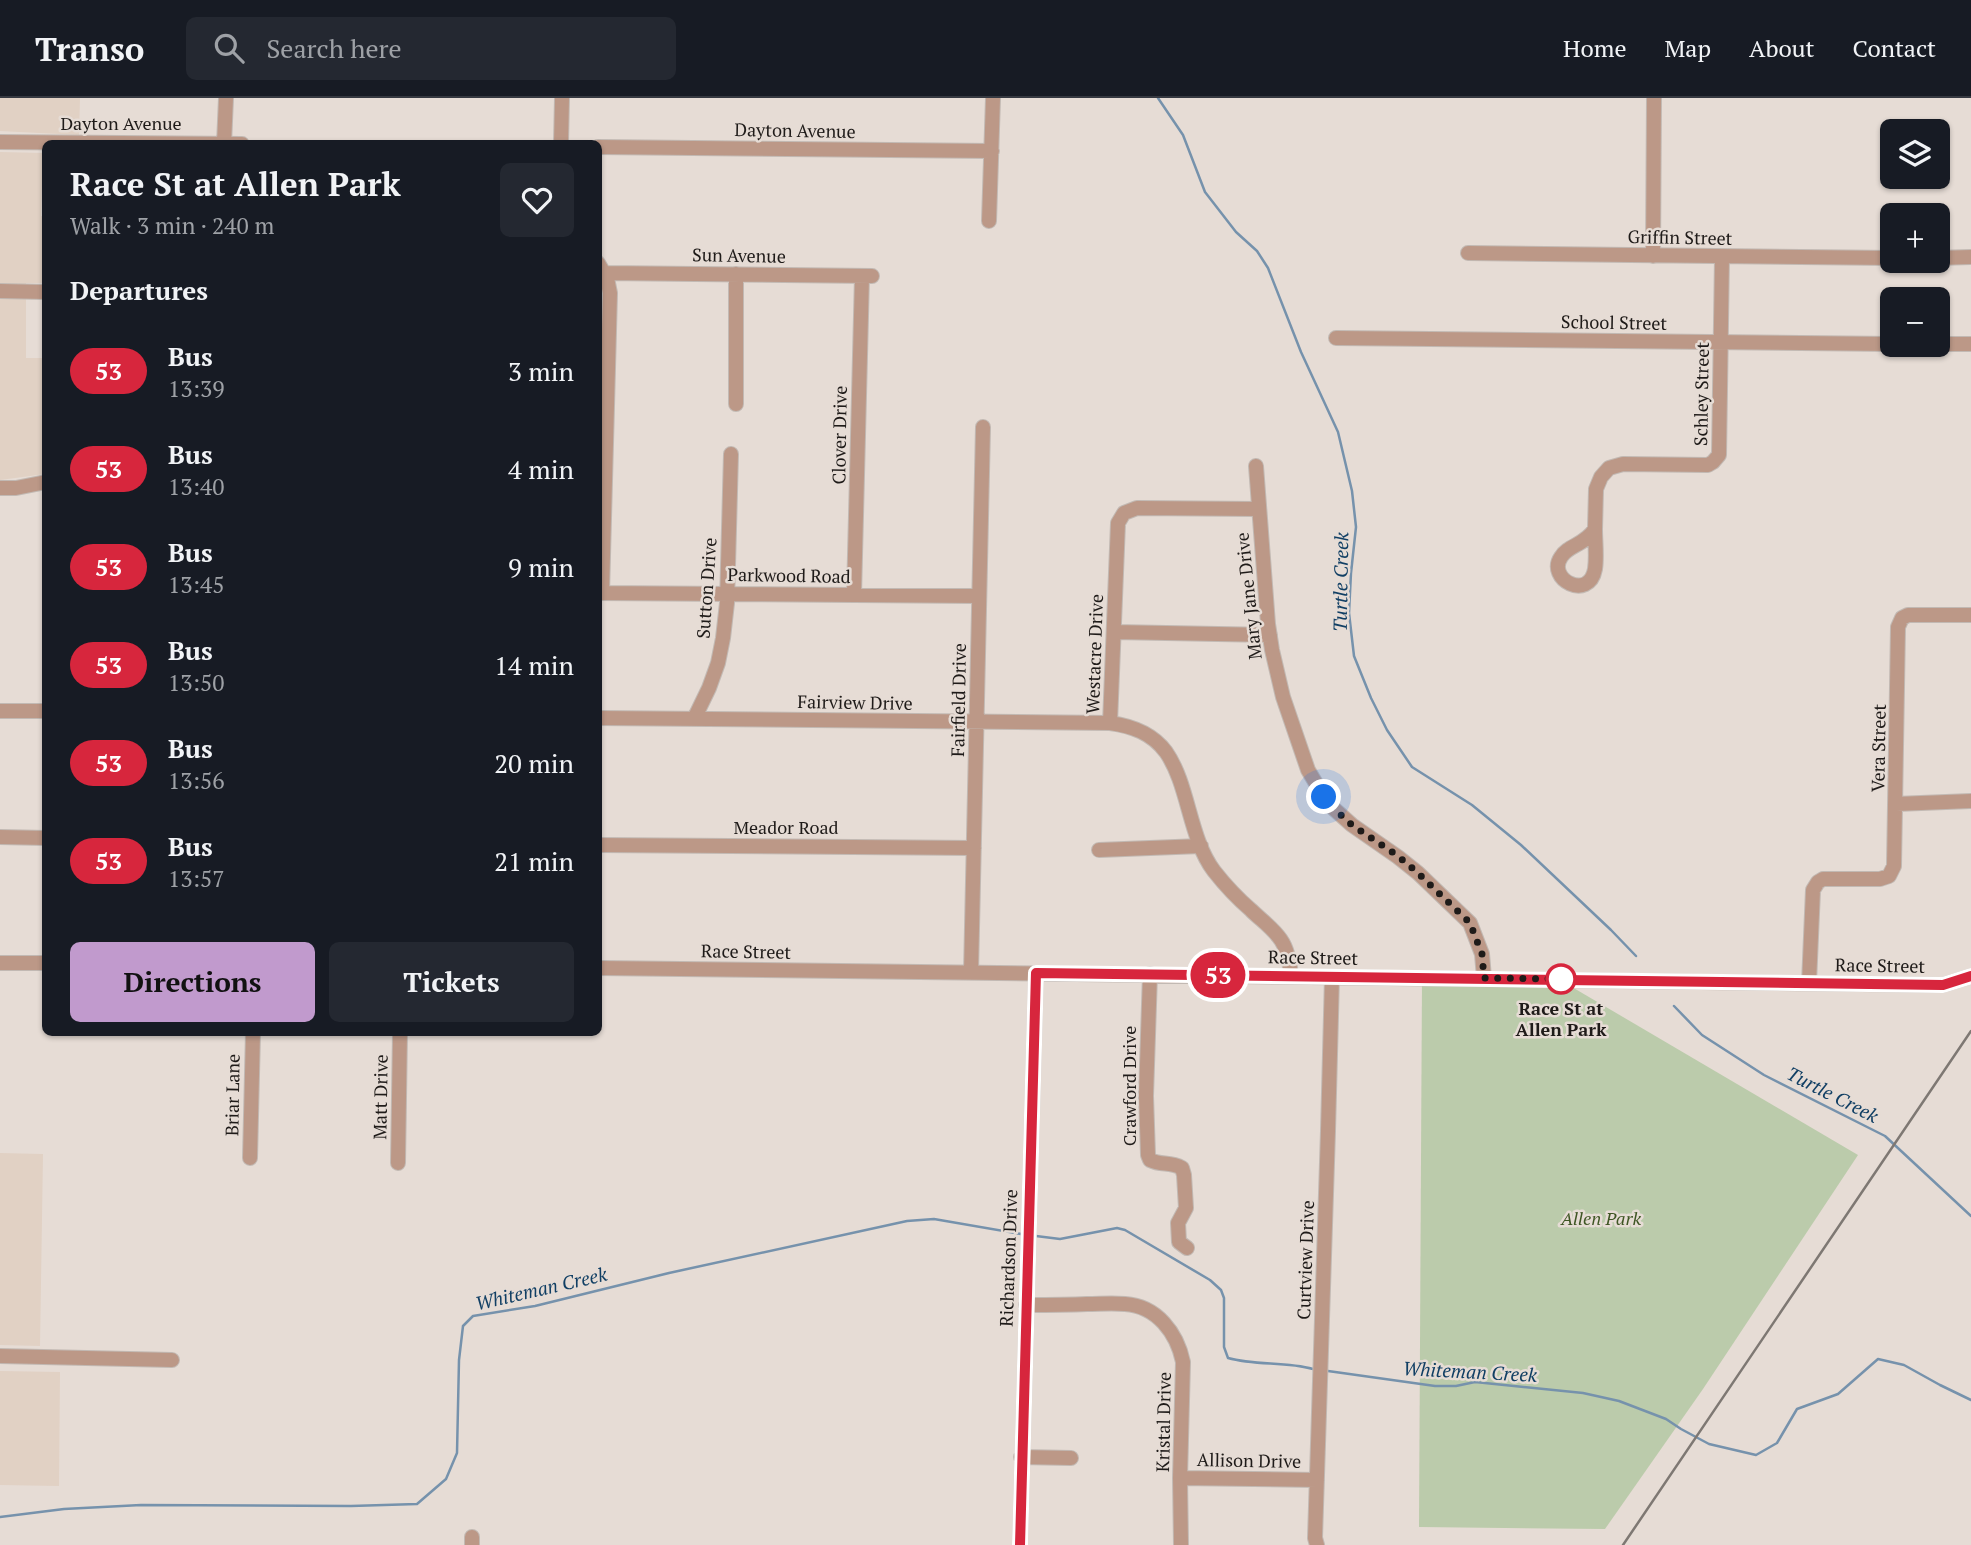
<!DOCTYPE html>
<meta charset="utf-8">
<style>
:root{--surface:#171b24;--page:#242831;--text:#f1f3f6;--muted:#9ea1a6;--line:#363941;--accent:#c19acd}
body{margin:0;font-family:"PT Serif",serif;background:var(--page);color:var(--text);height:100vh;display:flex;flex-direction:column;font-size:26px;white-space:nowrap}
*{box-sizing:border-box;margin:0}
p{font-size:23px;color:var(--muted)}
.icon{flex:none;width:38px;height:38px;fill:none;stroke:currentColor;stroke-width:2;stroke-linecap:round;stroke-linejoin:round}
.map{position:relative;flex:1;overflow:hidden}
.panel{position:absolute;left:42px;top:42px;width:560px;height:896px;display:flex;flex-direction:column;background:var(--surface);border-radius:10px;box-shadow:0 2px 5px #0004}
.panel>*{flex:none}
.badge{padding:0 14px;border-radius:23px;font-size:24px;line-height:46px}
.buttons{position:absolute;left:1880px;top:21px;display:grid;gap:14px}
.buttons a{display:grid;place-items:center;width:70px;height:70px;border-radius:10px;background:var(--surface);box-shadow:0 2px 5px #0004;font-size:35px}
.you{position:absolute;width:35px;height:35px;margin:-18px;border:5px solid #fff;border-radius:50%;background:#1a73e8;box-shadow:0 0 0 10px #1a73e833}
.map>.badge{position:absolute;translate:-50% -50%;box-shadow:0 0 0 4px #fff}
h2{padding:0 28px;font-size:26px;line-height:63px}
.round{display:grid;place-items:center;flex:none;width:74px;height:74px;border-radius:10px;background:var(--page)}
.head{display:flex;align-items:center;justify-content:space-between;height:119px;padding:0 28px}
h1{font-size:33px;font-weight:700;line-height:52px}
.button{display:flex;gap:14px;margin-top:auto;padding:14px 28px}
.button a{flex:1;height:80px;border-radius:10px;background:var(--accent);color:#111;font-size:28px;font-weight:700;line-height:80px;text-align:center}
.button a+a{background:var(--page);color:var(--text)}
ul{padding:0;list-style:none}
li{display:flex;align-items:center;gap:21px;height:98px;padding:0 28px}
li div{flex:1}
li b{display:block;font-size:26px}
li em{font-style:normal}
li .badge{min-width:77px;font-weight:700;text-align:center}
header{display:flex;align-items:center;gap:42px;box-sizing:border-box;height:98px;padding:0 35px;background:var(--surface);border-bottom:2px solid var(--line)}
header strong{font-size:33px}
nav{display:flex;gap:38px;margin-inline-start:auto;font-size:24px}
.search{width:490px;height:63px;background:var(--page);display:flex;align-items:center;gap:18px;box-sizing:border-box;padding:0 24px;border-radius:10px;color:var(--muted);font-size:26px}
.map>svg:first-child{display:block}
</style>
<header>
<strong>Transo</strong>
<div class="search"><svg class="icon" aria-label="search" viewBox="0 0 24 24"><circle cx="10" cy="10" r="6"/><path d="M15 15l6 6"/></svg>Search here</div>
<nav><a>Home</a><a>Map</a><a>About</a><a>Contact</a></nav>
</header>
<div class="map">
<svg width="1971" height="1447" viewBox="0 0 1971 1447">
<rect width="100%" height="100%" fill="#e6dcd5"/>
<path fill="#e1d1c4" d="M 0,0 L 80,0 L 79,37 L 0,33 Z
M 0,54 L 43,55 L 41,118 L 45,119 L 45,185 L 26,185 L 26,260 L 45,260 L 45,376 L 0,382 Z
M 0,1055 L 43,1056 L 40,1248 L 0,1247 Z
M 0,1273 L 60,1274 L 59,1388 L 0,1387 Z"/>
<path fill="#bbcbab" d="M 1422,880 L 1560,882 L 1858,1057 L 1703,1291 L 1605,1431 L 1419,1429 Z"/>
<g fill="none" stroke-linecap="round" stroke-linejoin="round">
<path stroke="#7692ac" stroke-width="2.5" d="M 1158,0 L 1183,37 L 1205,94 L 1236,134 L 1257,153 L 1268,170 L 1301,254 L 1338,334 L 1352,393 L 1356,429 L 1351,475 L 1349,515 L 1354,558 L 1371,600 L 1387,632 L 1412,669 L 1472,707 L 1521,747 L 1611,832 L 1636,858
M 1674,908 L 1702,937 L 1764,977 L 1885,1038 L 1971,1118
M 1036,1138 L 1060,1141 L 1117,1130 L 1125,1132 L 1210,1182 L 1221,1192 L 1224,1200 L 1224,1249 L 1228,1260 C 1256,1268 1285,1263 1313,1271
M 1328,1273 L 1435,1288 L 1456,1288 L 1475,1284 L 1583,1295 L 1619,1303 L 1666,1321 L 1681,1331 L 1709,1346 L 1756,1357 L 1777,1345 L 1797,1311 L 1838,1296 L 1878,1261 L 1904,1267 L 1940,1287 L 1971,1302
M 0,1419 L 64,1411 L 141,1407 L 351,1408 L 417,1406 L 446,1381 L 457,1355 L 459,1262 L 463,1228 L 473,1218 L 535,1208 L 669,1175 L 907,1123 L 934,1121 L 1021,1136"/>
<defs>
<path id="minor" d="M 0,44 L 242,46
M 224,46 L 226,0
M 561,46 L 562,0
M 598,49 L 992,53
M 989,123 L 993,0
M 1468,155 L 1892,160
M 1653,158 L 1654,0
M 1937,160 L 1971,159
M 598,165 L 607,180 L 610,195 L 602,495
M 605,175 L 872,178
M 736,176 L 736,306
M 0,193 L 46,194
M 1336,240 L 1892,246
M 1937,246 L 1971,246
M 1256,368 L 1268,526 L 1272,552 L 1283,599 L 1308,672 L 1324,699 L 1333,710 L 1352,727 L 1398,759 L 1418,775 L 1470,825 L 1482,856 L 1484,880
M 0,390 L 16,390 L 46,384
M 1595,431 L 1596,391 L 1601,379 L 1609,370 L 1623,366 L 1708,367 L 1713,364 L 1719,357 L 1722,159
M 1595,431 C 1595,444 1597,458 1595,471 C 1589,504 1546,481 1561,459 C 1568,447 1585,447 1595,431 Z
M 598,495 L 979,498
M 854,497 L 862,178
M 1114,534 L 1270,537
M 0,613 L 46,613
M 598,620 L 1110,625 C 1132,628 1152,635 1166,654 C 1189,687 1189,740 1214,773 C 1225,787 1237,800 1251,812 C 1261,822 1273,830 1281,842 C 1288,852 1290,866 1291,878
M 694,621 L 709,590 L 718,565 L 723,540 L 727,505 L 731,356
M 1110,625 L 1118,425 L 1124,415 L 1137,410 L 1259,411
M 1896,706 L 1971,703
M 0,739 L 46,740
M 598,747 L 974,750
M 1099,752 L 1201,748
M 0,865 L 46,865
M 598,870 L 1943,887 L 1971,878
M 971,875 L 983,329
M 1150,876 L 1146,998 L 1148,1057 L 1150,1062 C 1162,1068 1169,1063 1182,1070 L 1184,1077 L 1186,1110 L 1178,1125 L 1179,1144 L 1187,1150
M 1809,885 L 1813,792 L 1818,784 L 1823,781 L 1880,781 L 1889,778 L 1894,768 L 1898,529 L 1902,520 L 1908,517 L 1971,517
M 250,1060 L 253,934
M 398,1065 L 400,934
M 1026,1207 C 1046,1207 1066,1207 1087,1206 C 1099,1206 1112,1205 1125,1206 C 1157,1208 1177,1235 1183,1264 L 1180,1380 L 1181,1447
M 0,1258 L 172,1262
M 1021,1359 L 1071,1360
M 1180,1380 L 1317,1382
M 472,1447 L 472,1439
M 1020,1447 L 1036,875
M 1317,1447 L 1315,1440 L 1328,1033 L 1332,879"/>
</defs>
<use href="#minor" stroke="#c2b9b3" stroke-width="16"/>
<use href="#minor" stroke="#bc9887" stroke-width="14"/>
<path stroke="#7e7873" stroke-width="2.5" d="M 1623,1447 L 1971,933"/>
</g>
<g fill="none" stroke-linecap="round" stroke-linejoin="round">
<defs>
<path id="line" d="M 1020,1447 L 1036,875 L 1943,887 L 1971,878"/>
</defs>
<use href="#line" stroke="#fff" stroke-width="16"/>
<use href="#line" stroke="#d7263d" stroke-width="10"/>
<path stroke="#1f1b19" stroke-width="7" stroke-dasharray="0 12.6" d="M 1324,699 L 1333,710 L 1352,727 L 1398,758 L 1418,775 L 1470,825 L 1482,856 L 1484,880 L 1561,881"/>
</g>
<circle fill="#fff" stroke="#d7263d" stroke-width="3.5" cx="1561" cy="881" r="14"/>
<g text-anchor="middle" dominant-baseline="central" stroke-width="5" stroke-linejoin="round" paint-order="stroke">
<g font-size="18" fill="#1f1b19" stroke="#e6dcd5">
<text x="121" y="25">Dayton Avenue</text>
<text transform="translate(795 32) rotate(1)">Dayton Avenue</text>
<text transform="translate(1680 139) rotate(1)">Griffin Street</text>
<text transform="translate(739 157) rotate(1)">Sun Avenue</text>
<text transform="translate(1614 224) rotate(1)">School Street</text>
<text transform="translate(1701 296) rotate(-89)">Schley Street</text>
<text transform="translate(839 337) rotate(-89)">Clover Drive</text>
<text transform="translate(789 477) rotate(1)">Parkwood Road</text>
<text transform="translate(706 490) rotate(-86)">Sutton Drive</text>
<text transform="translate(1248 498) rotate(-96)">Mary Jane Drive</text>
<text transform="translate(1094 556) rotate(-88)">Westacre Drive</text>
<text transform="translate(958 602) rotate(-89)">Fairfield Drive</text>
<text transform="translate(855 604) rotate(1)">Fairview Drive</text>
<text transform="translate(1878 650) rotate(-89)">Vera Street</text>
<text x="786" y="729">Meador Road</text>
<text transform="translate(746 853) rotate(1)">Race Street</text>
<text transform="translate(1313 859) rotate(1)">Race Street</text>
<text transform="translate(1880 867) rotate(1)">Race Street</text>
<text transform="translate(1129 988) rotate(-90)">Crawford Drive</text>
<text transform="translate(232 997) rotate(-89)">Briar Lane</text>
<text transform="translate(380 999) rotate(-89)">Matt Drive</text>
<text transform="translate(1008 1160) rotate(-88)">Richardson Drive</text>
<text transform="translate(1305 1162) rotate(-88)">Curtview Drive</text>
<text transform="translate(1163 1324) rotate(-89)">Kristal Drive</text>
<text transform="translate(1249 1362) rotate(1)">Allison Drive</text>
</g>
<g font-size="18" font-weight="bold" fill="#1f1b19" stroke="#e6dcd5">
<text x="1561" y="910">Race St at<tspan x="1561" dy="21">Allen Park</tspan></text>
</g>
<g font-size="18" font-style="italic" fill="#3f5624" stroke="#e6dcd5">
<text x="1601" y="1120">Allen Park</text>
</g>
<g font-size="19" font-style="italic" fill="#113f64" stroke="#e6dcd5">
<text transform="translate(1340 484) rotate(-89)">Turtle Creek</text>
<text transform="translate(1833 996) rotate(27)">Turtle Creek</text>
<text transform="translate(541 1190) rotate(-13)">Whiteman Creek</text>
<text transform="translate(1470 1273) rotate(3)">Whiteman Creek</text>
</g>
</g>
</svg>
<div class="buttons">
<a><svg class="icon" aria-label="layers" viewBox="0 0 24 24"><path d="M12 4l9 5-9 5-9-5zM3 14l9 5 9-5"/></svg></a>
<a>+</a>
<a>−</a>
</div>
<div class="you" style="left:1324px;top:699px"></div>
<b class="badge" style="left:1218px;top:877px;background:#d7263d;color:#fff">53</b>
<section class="panel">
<div class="head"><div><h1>Race St at Allen Park</h1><p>Walk · 3 min · 240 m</p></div><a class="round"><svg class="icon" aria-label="heart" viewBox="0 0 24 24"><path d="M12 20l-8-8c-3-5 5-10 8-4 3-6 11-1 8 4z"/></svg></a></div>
<h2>Departures</h2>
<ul>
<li><span class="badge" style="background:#d7263d;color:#fff">53</span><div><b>Bus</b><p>13:39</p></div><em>3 min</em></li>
<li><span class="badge" style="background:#d7263d;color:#fff">53</span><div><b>Bus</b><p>13:40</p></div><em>4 min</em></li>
<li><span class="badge" style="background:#d7263d;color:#fff">53</span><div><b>Bus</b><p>13:45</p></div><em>9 min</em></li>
<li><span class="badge" style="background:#d7263d;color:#fff">53</span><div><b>Bus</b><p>13:50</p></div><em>14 min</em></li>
<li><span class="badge" style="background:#d7263d;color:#fff">53</span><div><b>Bus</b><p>13:56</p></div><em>20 min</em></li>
<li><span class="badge" style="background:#d7263d;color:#fff">53</span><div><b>Bus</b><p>13:57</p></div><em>21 min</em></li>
</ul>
<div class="button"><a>Directions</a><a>Tickets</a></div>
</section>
</div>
